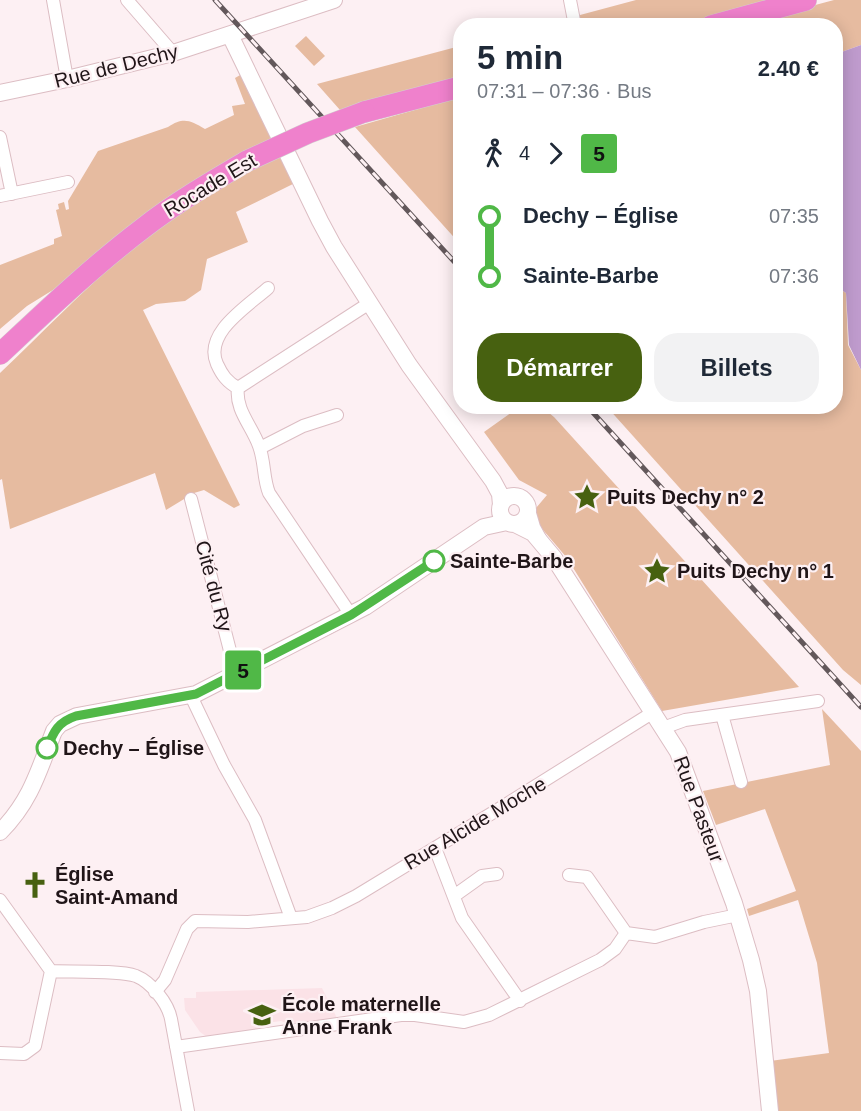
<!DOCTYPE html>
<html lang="fr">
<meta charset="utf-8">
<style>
:root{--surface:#fff;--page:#f2f2f3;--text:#1f2937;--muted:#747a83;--accent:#476110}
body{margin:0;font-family:Helvetica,sans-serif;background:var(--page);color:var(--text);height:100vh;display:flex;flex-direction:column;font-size:22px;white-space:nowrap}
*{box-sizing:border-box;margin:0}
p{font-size:20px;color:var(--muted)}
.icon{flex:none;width:33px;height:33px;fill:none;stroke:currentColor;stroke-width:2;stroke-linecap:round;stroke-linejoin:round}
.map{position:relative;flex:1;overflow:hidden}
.panel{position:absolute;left:453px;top:18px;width:390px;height:396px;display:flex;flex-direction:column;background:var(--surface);border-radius:24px;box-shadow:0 3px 15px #0003}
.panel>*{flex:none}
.badge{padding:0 12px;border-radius:4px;font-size:21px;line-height:39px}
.map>.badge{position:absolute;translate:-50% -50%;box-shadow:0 0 0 3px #fff}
.legs{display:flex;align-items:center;gap:9px;height:66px;padding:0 24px;font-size:20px}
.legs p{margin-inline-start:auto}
.head{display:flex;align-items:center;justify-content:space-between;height:102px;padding:0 24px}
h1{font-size:33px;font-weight:800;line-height:45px}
.action{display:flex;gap:12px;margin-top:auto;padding:12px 24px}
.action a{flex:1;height:69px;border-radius:24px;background:var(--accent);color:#fff;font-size:24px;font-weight:800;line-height:69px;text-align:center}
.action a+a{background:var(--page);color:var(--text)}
ul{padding:0 24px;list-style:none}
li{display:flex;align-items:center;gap:21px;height:60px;font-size:22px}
li i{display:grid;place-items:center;width:9px;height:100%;margin:0 8px;background:currentColor}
li i::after{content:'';width:15px;height:15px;margin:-8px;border:4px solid;border-radius:50%;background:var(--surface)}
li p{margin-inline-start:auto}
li:first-child i{background:linear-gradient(#0000 50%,currentColor 0)}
li:last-child i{background:linear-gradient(currentColor 50%,#0000 0)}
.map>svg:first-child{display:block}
</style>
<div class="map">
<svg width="861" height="1111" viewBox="0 0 861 1111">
<rect width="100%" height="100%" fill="#fdf0f3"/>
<path fill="#fbe2e7" d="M 322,988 L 338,1020 L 294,1027 L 281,1021 L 266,1023 L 260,1030 L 207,1037 L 200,1032 L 185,1010 L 184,998 L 196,998 L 196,992 Z"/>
<path fill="#e6bba0" d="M 636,0 L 770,0 L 728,13 L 671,25 L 539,26 Z
M 834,0 L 861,0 L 861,45 L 836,54 L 836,26 L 737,26 Z
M 306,36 L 325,56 L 314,66 L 295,46 Z
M 460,46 L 460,77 L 340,110 L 317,84 Z
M 242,74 L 274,139 L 61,285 L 27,306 L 0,329 L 0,265 L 54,244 L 54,239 L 62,236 L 56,210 L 59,209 L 58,204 L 64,202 L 66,210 L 69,209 L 68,201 L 98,151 L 168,127 C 183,117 190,120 205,129 L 234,115 L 232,106 L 245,104 L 235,78 Z
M 460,97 L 460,244 L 355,127 Z
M 282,155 L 295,183 L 236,212 L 248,242 L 207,259 L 201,290 L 185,301 L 156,304 L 143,310 L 240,505 L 234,508 L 204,490 L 194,493 L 166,510 L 155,473 L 10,529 L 2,479 L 0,480 L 0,373 C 56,320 110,261 174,216 C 208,192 245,173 282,155 Z
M 836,286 L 846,293 L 848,345 L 861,370 L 861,685 L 843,670 L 607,407 L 836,406 Z
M 526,407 L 543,408 L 554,417 L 799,687 L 662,711 L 567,558 L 538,524 L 536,508 L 547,495 L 519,480 L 484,432 L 512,412 Z
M 822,709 L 861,751 L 861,1111 L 777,1111 L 770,1061 L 829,1053 L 817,963 L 798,900 L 749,916 L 747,909 L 796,891 L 765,809 L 716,825 L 703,791 L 830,765 Z"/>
<path fill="#bf9bcd" d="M 861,45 L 861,370 L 849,345 L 846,293 L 836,286 L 836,54 Z"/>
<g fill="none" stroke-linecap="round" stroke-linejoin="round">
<defs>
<path id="street" d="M 53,0 L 67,79
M 127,0 L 173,53
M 570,0 L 575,26
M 0,137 L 12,194
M 0,196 L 68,182
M 268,288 C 248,306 203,333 217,364 C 222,375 227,382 238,388 C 235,410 252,426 259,446 C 265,462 263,478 269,493 L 351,615
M 238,388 L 368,304
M 260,448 L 303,426 L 337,415
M 191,499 L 236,674
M 529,510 L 534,527 L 540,538
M 191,696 L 224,765 L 255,820 L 291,918
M 722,715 L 741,782
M 663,728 L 685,720 L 818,701
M 435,848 L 462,918 L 520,1001
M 569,875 L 587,877 L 626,933
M 454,896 L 482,876 L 497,874
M 0,900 L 51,971 C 71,972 119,970 136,976 C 151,982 168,1003 171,1019 L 188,1111
M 155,992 L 165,980 L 187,929 L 195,921 L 248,922 L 307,917 L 332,908 L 356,896 L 507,804 L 652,713
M 176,1047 L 401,1015 L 415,1015 L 464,1022 L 489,1015 L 600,960 L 615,949 L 626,933 L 655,937 L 704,922 L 738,915
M 0,1053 L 24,1054 L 35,1046 L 51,971"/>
<path id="secondary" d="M 230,35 L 320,221 L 334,247 L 409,365 L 493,481 L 500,494 L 501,505
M 0,93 L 67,79 L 173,53 L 334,0
M500 510a14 14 0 1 1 28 0a14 14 0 1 1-28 0Z
M 515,524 L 533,533 L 554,558 L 678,752 L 734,903 L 751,960 L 758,991 L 770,1111
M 0,832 C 31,801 39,770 54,731 L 60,724 L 77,716 L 196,694 L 365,607 L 484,527 L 507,522"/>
<path id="highway" d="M 711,26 L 806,0
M 364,112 L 460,87
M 0,354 C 46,311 92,267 142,229 C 175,203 211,182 247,161"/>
</defs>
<use href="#street" stroke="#dcbdc3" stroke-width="14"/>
<use href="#secondary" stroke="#dcbdc3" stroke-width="18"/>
<use href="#highway" stroke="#d2d0d1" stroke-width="22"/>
<use href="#street" stroke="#fff" stroke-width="12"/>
<use href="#secondary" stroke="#fff" stroke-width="16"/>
<use href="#highway" stroke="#ef81cc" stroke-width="21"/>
<defs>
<path id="rail" d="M 215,0 L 460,268
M 587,406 L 861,707"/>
</defs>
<use href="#rail" stroke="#63585b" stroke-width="5"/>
<use href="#rail" stroke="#fdf0f3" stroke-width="3" stroke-dasharray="9" stroke-linecap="butt"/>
<defs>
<path id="highway-bridge" d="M 247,161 L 308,133 L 364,112"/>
</defs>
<use href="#highway-bridge" stroke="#d2d0d1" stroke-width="22" stroke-linecap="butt"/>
<use href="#highway-bridge" stroke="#ef81cc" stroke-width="21"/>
</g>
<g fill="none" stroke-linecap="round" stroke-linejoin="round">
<defs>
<path id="line-1" d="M 47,748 C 54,731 58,722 76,716 L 196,694 L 351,615 L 434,561"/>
</defs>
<use href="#line-1" stroke="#fff" stroke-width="14"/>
<use href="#line-1" stroke="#50b847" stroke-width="9"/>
</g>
<defs>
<symbol id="sight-bare" viewBox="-9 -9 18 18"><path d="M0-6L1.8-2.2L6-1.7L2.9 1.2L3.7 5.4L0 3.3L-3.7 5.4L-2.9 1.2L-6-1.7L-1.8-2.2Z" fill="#476110" stroke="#fdf0f3" stroke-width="2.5" paint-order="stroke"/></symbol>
<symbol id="church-bare" viewBox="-9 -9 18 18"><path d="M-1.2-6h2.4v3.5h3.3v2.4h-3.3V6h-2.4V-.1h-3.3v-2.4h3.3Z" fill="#476110" stroke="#fdf0f3" stroke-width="2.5" paint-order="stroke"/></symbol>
<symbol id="school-bare" viewBox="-9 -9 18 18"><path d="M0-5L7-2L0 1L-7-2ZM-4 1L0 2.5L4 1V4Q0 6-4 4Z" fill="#476110" stroke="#fdf0f3" stroke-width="2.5" paint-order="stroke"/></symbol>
</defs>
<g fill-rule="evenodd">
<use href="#sight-bare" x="568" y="478" width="38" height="38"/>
<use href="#sight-bare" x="638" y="552" width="38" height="38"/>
<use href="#church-bare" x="16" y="866" width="38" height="38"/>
<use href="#school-bare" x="243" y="996" width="38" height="38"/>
</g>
<g fill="#fff" stroke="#50b847" stroke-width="3">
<circle cx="434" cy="561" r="10"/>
<circle cx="47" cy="748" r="10"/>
</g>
<g text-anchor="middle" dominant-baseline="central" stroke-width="4.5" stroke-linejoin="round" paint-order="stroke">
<g font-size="20" fill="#201518" stroke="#fdf0f3">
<text transform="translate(116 66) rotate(-14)">Rue de Dechy</text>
<text transform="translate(210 185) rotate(-31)">Rocade Est</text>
<text transform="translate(214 586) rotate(75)">Cité du Ry</text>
<text transform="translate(699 809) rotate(70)">Rue Pasteur</text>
<text transform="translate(475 823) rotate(-31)">Rue Alcide Moche</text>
</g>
<g font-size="20" font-weight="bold" fill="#201518" stroke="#fdf0f3" text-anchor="start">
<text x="607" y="497">Puits Dechy n° 2</text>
<text x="677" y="571">Puits Dechy n° 1</text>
<text x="55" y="874">Église<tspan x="55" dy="23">Saint-Amand</tspan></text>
<text x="282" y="1004">École maternelle<tspan x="282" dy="23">Anne Frank</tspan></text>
</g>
<g font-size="20" font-weight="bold" fill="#201518" stroke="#fdf0f3" text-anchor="start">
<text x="450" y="561">Sainte-Barbe</text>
<text x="63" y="748">Dechy – Église</text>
</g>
</g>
</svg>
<b class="badge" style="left:243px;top:670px;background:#50b847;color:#111">5</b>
<section class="panel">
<div class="head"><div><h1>5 min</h1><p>07:31 – 07:36 · Bus</p></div><b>2.40 €</b></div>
<div class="legs"><svg class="icon" aria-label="walk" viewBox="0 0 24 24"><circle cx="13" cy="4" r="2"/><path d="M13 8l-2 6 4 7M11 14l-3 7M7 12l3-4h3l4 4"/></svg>4<svg class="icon" aria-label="forward" viewBox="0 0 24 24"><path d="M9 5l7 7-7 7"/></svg><b class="badge" style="background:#50b847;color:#111">5</b></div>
<ul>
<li><i style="color:#50b847"></i><b>Dechy – Église</b><p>07:35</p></li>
<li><i style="color:#50b847"></i><b>Sainte-Barbe</b><p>07:36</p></li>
</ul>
<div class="action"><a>Démarrer</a><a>Billets</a></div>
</section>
</div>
